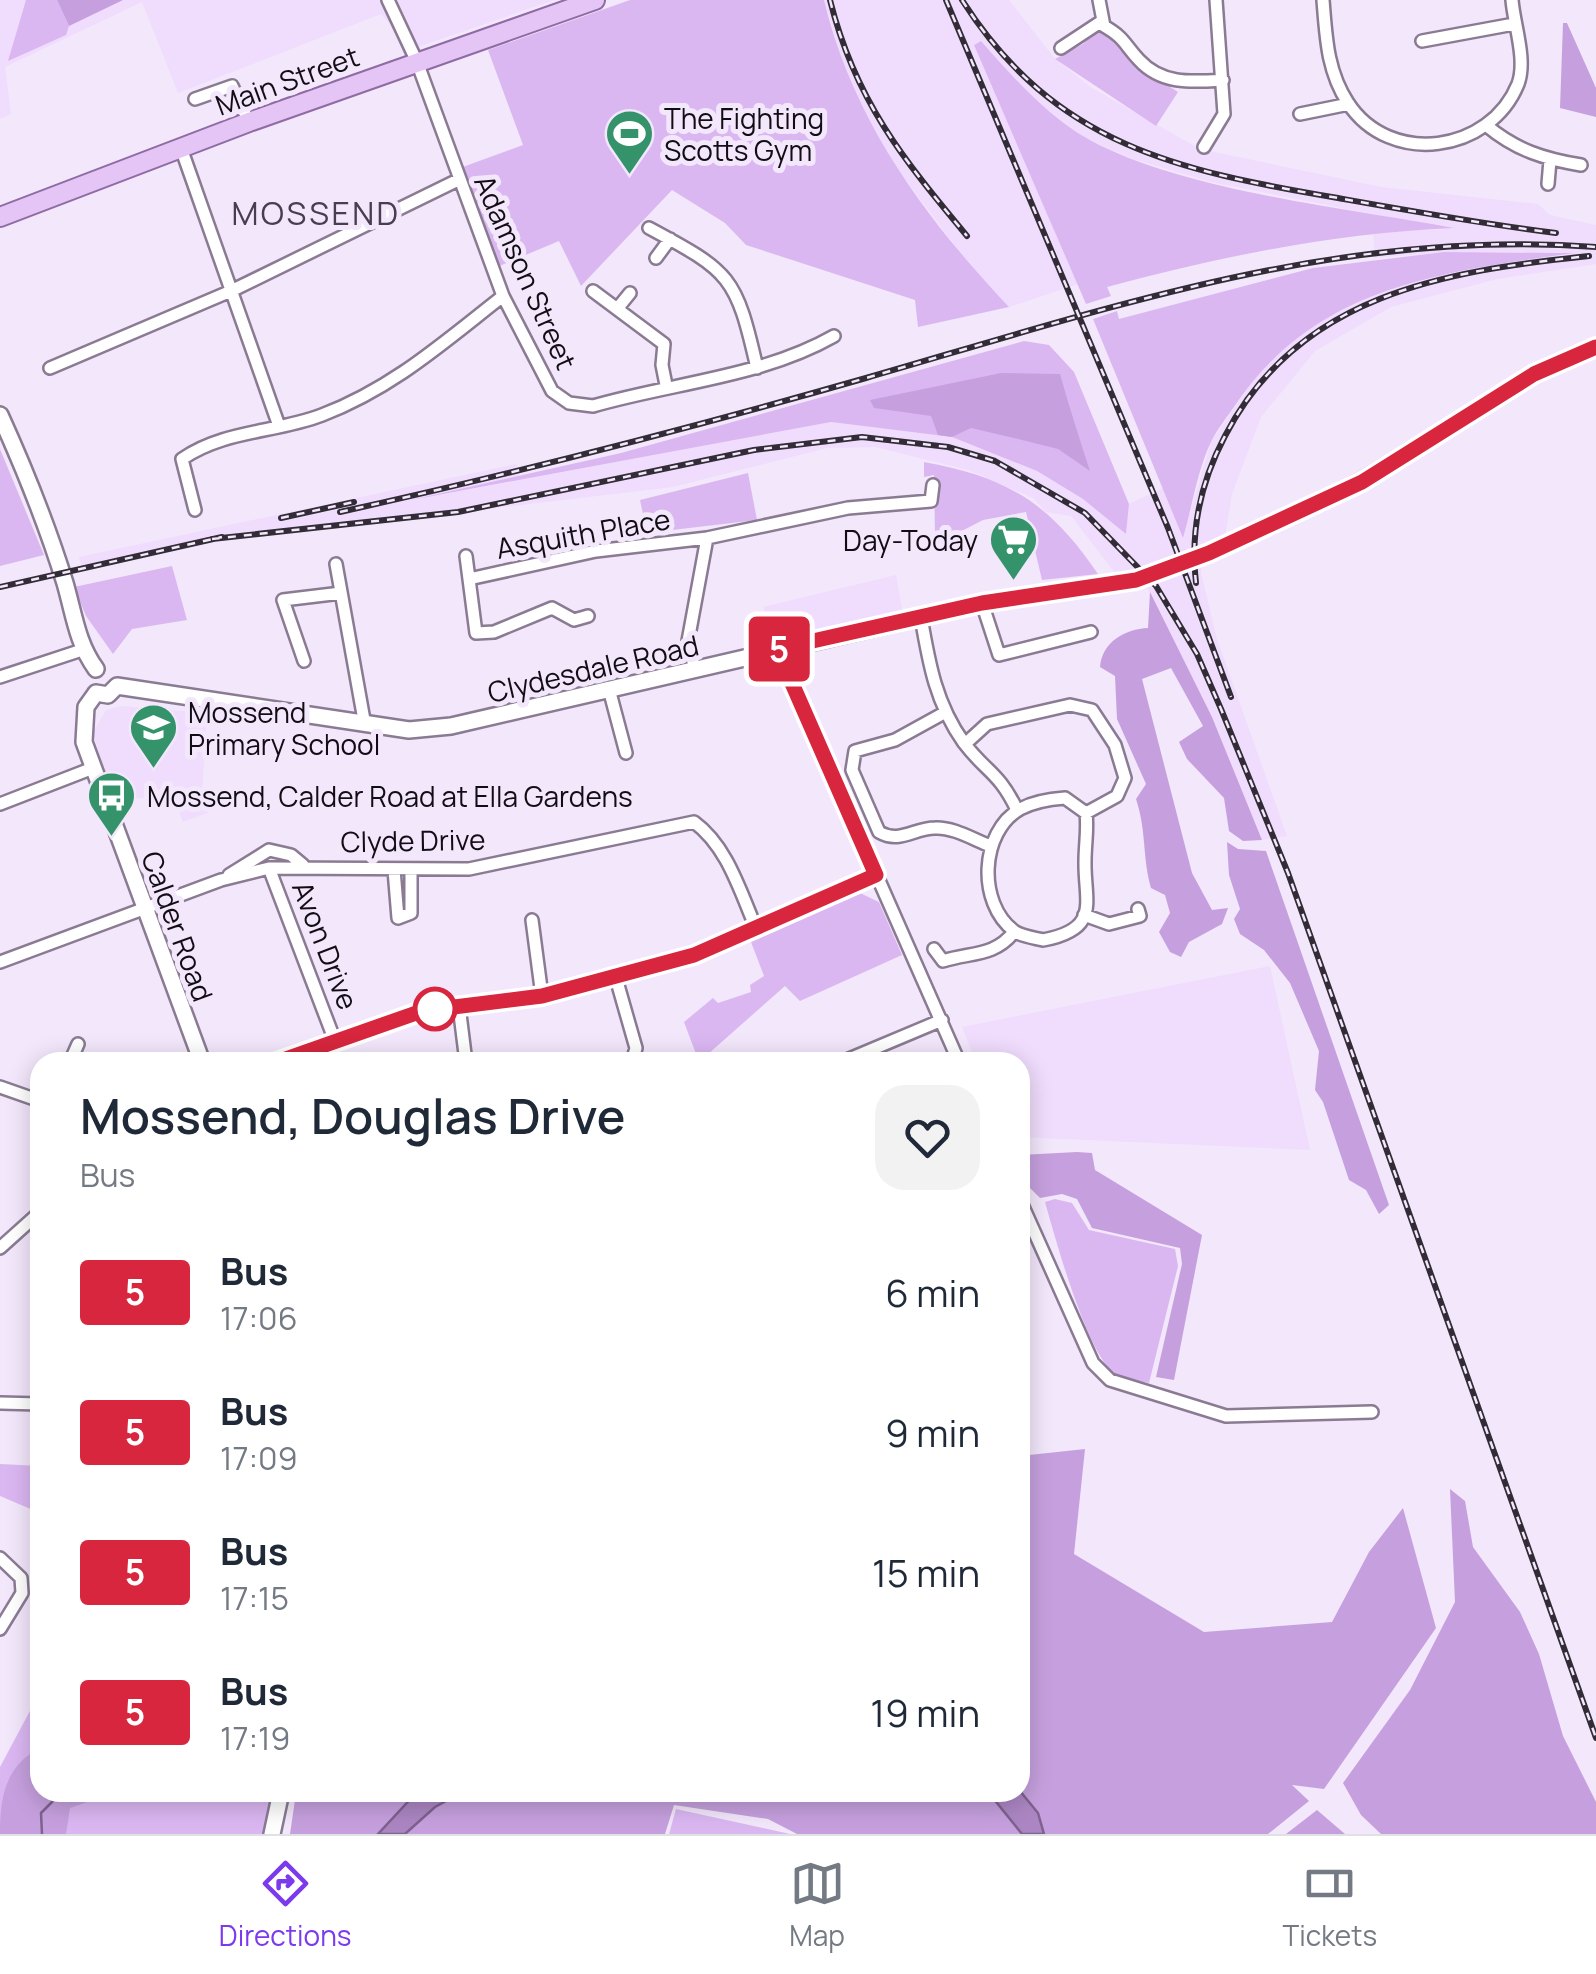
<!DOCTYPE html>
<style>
:root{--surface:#fff;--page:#f2f2f3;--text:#1f2937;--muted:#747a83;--line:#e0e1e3;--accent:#7c3aed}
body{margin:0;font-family:Manrope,sans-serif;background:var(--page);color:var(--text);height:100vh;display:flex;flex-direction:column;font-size:38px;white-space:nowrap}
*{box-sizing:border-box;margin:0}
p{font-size:32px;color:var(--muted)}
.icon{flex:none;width:55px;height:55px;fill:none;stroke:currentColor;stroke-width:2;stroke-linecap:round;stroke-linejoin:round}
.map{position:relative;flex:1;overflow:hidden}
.side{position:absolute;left:30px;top:1052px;width:1000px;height:750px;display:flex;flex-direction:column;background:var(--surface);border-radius:30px;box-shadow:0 5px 25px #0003}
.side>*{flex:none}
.badge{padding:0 20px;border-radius:8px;font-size:35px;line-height:65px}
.map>.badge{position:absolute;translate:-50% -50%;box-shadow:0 0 0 5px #fff}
.round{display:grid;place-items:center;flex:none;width:105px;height:105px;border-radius:30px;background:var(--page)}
.summary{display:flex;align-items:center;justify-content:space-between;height:170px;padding:0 50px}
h1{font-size:48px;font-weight:600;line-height:75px}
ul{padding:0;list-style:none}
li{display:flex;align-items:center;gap:30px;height:140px;padding:0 50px}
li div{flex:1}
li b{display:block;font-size:38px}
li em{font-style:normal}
li .badge{min-width:110px;font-weight:700;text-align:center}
.menu{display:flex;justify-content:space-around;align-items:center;height:140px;border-top:2px solid var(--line);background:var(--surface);font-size:28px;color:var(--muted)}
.menu a{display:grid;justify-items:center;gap:5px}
.menu .on{color:var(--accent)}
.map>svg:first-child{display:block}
</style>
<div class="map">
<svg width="1596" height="1834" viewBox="0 0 1596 1834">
<rect width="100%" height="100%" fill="#f3e7fb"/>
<path fill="#f0dcfd" d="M 0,0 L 554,0 L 412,49 L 381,14 L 178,93 L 142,2 L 5,67 L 11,114 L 0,119 Z
M 824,0 L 1009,0 L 1055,59 L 1092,88 L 1200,149 L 1381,187 L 1538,204 L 1550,215 L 1596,225 L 1596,264 L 1497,279 L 1391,307 L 1315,351 L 1261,417 L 1232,494 L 1225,537 L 1204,545 L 1201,573 L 1217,639 L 1287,836 L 1262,840 L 1212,717 L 1138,569 L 1116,574 L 1071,516 L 1046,512 L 1033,498 L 968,470 L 875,447 L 827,448 L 673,487 L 225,540 L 82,570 L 79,557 L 516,464 L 519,476 L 429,497 L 831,422 L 952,437 L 1037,471 L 1083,499 L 1126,533 L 1129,504 L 1163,488 L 1183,537 L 1211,442 L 1258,373 L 1305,329 L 1385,289 L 1461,269 L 1565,252 L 1444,252 L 1375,258 L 1373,232 L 1448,229 L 1211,182 L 1133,159 L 1087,139 L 1037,102 L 981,41 L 974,45 L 1078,284 L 1009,307 L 972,268 L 885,153 L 850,88 Z
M 896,575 L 903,614 L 774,646 L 763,607 Z
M 121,706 L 207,713 L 202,795 L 207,796 L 213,811 L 183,822 L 173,797 L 112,799 L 93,732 L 106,710 Z
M 1270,966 L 1310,1150 L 1020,1137 L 1020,1062 L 976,1062 L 962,1027 Z"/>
<path fill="#dbb7f2" d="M 26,0 L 57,0 L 69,26 L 66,35 L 8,61 Z
M 630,0 L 824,0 C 853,121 925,218 1009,307 L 918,327 L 915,300 L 746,245 L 725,223 L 672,190 L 581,286 L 559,241 L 497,267 L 460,168 L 523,145 L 488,50 Z
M 1097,30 L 1122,47 L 1133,63 L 1178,92 L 1156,126 L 1055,59 L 1083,44 Z
M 981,41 C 1013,77 1046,115 1088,139 C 1182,191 1347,208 1454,228 C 1334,233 1223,256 1107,287 L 1111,296 L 1086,304 L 974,45 Z
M 1444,252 L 1574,253 C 1443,272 1317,285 1236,404 C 1228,416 1217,429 1211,442 C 1197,471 1192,508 1183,538 L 1093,319 L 1117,311 L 1119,319 L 1313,268 Z
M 1024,341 L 1049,345 L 1074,372 L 1129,504 L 1126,534 L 1083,499 L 1037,471 L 952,437 L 831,422 L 411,500 L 621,453 Z
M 0,449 L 44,555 L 0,566 Z
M 924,462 C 1007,477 1050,503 1098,574 L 1042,580 L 1026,512 L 983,520 L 954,535 L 935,536 L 934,475 L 924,477 Z
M 748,473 L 757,520 L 647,533 L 640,500 Z
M 172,566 L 187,620 L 132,629 L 113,654 L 86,616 L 74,587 Z
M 860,893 L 879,902 L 902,955 L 800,1001 L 785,986 L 699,1062 L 684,1022 L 713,998 L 718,1003 L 751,992 L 750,985 L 764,976 L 751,942 Z
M 1055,1199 L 1072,1203 L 1089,1230 L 1175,1249 L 1178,1266 L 1149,1383 C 1140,1381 1127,1380 1118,1376 C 1088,1361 1055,1236 1045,1202 Z
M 0,1464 L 40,1466 L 40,1513 L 0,1496 Z
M 40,1692 L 40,1792 L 273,1793 L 263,1834 L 0,1834 L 0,1767 Z
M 676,1809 L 790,1834 L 669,1834 Z"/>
<path fill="#c6a0de" d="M 57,0 L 123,0 L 69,26 Z
M 1563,23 L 1567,23 L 1596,88 L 1596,117 L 1560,108 Z
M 1001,373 L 1060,374 C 1070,409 1079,437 1090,471 L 1058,449 L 1022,440 L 971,428 L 952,437 L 938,435 L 931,416 L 874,408 L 870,400 Z
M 1150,592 L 1212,717 L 1262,840 L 1243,841 L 1229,831 L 1224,798 L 1187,759 L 1179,742 L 1203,726 L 1171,668 L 1142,679 L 1192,873 L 1212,910 L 1228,908 L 1222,924 L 1189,942 L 1181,957 L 1170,952 L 1159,932 L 1170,913 L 1165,895 L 1151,888 C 1142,856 1147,833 1136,799 L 1146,784 L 1117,719 L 1115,676 L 1100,667 C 1102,642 1125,629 1148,628 Z
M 1227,842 L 1238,849 L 1266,851 L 1389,1205 L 1379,1214 L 1366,1190 L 1349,1180 L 1323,1102 L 1315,1090 L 1319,1051 L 1290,983 L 1264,950 L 1240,934 L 1234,919 L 1240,909 L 1229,875 Z
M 1077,1152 L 1092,1153 L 1095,1170 L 1202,1235 L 1174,1380 L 1156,1377 L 1182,1264 L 1180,1248 L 1092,1228 L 1077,1199 L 1062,1194 L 1040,1198 L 1021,1179 L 1020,1155 Z
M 1085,1449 L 1074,1554 L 1204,1632 L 1332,1622 L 1369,1552 L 1403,1508 L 1436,1628 L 1324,1789 L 1292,1785 L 1309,1801 L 1268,1834 L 797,1834 L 768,1819 L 674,1805 L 665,1834 L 290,1834 L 296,1793 L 1020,1792 L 1020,1456 Z
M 1450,1489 L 1465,1501 L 1473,1547 L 1520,1612 L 1539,1654 L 1563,1736 L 1596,1802 L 1596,1834 L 1381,1834 L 1361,1815 L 1343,1783 L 1410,1690 L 1455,1602 Z
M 40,1748 L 40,1792 L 113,1793 L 70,1808 L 66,1834 L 0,1834 C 0,1797 5,1766 40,1748 Z
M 1317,1810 L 1345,1834 L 1286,1834 Z"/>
<path fill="#ac86c3" stroke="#7e628f" stroke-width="2.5" d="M 1020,1791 L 1038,1813 L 1044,1834 L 1022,1834 L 989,1793 Z
M 417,1792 L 461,1793 L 435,1807 L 405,1834 L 378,1834 Z"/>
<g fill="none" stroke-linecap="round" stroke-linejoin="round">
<path stroke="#7e628f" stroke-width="2.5" d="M 42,1834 L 41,1813 L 62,1792"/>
<defs>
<path id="street" d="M 388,0 L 417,62 L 503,296 L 552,391 L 569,403 L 593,406 C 672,383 762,377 834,336
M 1099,0 L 1104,26 C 1125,38 1124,44 1139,60 C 1162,85 1192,82 1223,80
M 1323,0 C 1326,37 1327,71 1348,103 C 1390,167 1490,153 1518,84 C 1527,60 1514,25 1512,0
M 1422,41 L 1514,24
M 1061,48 L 1102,21
M 195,99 L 232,86 L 249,122
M 1300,114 L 1349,104
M 1487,126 C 1516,150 1544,159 1581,165
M 1204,147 L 1224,114 L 1216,0
M 181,148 L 279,426
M 1548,184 L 1550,160
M 649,228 C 731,272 736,276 757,368
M 656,258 L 670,239
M 593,291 L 664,344 L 662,365 L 666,385
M 617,309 L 630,293
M 50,368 L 231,291 L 458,180
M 195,510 L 182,459 C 224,430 275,433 322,415 C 393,388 444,342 503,296
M 466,556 L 469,579
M 336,564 L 364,720
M 982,603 L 999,655 L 1091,632
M 588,616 L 574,620 L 552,608 L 494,632 L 476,633 L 469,579 L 596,551 L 707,538 L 848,508 L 931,501 L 933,485
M 921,617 C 929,664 936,704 964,743 C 986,772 999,772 1017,810
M 777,649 L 959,1062
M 304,661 L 283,600 L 341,593
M 695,670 L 688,641 L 707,538
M 0,677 L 82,650
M 609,689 L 626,753
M 944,713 L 895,740 L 855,751 L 852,770 L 879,832 C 900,844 914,828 935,828 C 954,827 974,840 991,846
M 965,744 L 987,724 L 1070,705 L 1092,710 L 1115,745 L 1125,778 L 1117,796 L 1086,813
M 1065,798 L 1086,813 C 1088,830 1085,844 1085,861 C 1084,901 1102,929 1043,940 C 1035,938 1020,936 1014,931 C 977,903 980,832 1020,809 C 1033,802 1050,799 1065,798 Z
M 0,804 L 93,768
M 269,868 L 335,1041
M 394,870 L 398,918 L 411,913 L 411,870
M 229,875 L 269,850 L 291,855 L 303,865
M 1084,915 L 1109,924 L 1140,916 L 1138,909
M 532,920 L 542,996
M 934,949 L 943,961 C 971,952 994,957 1014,932
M 0,962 L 221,880 L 269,868 L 469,869 L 694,822 C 727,846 740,891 756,928
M 616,978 L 636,1048 L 632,1062
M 459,1006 L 466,1062
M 70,1062 L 78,1044
M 277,1062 L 422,1011 L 542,996 L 695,955 L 876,875
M 842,1062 L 942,1020
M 0,1087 L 40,1101
M 1020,1200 L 1093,1363 L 1110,1380 L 1226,1416 L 1372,1412
M 0,1248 L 40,1212
M 0,1403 L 40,1404
M 0,1558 L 21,1578 L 22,1593 L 0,1629"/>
<path id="secondary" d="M 0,415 C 25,470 47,525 65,583 C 74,614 77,643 96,669
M 1209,553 L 1362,481 L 1534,374 L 1596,347
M 96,693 L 108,695 L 117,686 L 409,730 L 451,726 L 982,603 L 1135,580
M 96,693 L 86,707 L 84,742 L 202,1062
M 272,1834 L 281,1792"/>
<path id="primary" d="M 0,217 L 249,122 L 595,0"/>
</defs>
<use href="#street" stroke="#8a7b93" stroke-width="16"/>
<use href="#secondary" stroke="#8a7b93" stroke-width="20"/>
<use href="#primary" stroke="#8f6ba3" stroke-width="22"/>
<use href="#street" stroke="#fff" stroke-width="11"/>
<use href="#secondary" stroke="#fff" stroke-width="15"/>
<use href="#primary" stroke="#e4c5f6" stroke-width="18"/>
<defs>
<path id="rail" d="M 830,0 C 855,100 903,159 967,236
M 946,0 L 1168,528 L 1231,697
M 962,0 C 1055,146 1179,171 1338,198 C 1411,211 1483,224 1556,233
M 340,512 C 517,473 691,428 866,378 C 1109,308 1339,228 1596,247
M 281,518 L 354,502
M 212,539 L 458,512 L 754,450 L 862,437 L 948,447 L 995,461 L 1085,513 L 1156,586 L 1197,654 L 1221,709 L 1288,873 L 1596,1738
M 1196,583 C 1190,531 1200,483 1225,436 C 1298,295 1444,271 1589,256
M 0,587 L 222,537"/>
</defs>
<use href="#rail" stroke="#322c36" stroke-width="6"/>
<use href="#rail" stroke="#f3e7fb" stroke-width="2.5" stroke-dasharray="8" stroke-linecap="butt"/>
<defs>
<path id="secondary-bridge" d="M 1135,580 L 1209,553"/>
</defs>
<use href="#secondary-bridge" stroke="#8a7b93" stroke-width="20" stroke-linecap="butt"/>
<use href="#secondary-bridge" stroke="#fff" stroke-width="15"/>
</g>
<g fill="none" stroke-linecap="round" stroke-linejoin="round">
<defs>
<path id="line" d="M 277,1062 L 422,1011 L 542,996 L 694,955 L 876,875 L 777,649 L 982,603 L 1136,580 L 1209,553 L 1362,482 L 1534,374 L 1596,347"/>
</defs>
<use href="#line" stroke="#fff" stroke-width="22"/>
<use href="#line" stroke="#d7263d" stroke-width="15"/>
</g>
<defs>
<symbol id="stadium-pin" viewBox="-11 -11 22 30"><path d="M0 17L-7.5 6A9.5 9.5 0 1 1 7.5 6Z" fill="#35936c" stroke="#f3e7fb"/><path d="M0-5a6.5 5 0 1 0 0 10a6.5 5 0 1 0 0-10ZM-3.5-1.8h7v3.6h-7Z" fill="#fff"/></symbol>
<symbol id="supermarket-pin" viewBox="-11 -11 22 30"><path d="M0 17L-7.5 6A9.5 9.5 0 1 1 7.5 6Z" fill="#35936c" stroke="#f3e7fb"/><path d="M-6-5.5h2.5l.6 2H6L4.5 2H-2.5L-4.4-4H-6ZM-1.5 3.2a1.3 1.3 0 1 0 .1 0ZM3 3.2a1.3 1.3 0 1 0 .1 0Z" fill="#fff"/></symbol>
<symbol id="school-pin" viewBox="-11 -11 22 30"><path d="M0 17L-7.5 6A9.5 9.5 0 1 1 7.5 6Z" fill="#35936c" stroke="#f3e7fb"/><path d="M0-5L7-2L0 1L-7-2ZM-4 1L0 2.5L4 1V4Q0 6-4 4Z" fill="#fff"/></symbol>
<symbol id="bus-pin" viewBox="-11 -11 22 30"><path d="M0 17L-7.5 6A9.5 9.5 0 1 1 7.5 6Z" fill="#35936c" stroke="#f3e7fb"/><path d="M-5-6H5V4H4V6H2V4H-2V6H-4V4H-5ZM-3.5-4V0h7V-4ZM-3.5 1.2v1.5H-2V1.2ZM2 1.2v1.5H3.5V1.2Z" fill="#fff"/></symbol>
</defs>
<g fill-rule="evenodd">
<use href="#stadium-pin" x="602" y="106" width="55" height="75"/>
<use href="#supermarket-pin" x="986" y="512" width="55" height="75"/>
<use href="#school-pin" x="126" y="700" width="55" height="75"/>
<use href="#bus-pin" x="84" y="768" width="55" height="75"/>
</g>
<circle fill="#fff" stroke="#d7263d" stroke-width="5" cx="435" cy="1009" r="20"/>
<g text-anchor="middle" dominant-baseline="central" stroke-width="10" stroke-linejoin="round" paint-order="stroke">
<g font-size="28" fill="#120d15" stroke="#f3e7fb">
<text transform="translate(287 80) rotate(-20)">Main Street</text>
<text transform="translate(526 272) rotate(66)">Adamson Street</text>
<text transform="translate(583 533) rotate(-10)">Asquith Place</text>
<text transform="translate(593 668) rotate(-13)">Clydesdale Road</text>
<text transform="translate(413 840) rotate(-1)">Clyde Drive</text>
<text transform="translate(178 926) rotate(70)">Calder Road</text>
<text transform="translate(326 945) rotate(69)">Avon Drive</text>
</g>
<g font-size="28" fill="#120d15" stroke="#f3e7fb" text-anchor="start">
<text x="664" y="118">The Fighting<tspan x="664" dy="32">Scotts Gym</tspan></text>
<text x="978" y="540" text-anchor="end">Day-Today</text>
<text x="188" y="712">Mossend<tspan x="188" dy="32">Primary School</tspan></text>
<text x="147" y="796">Mossend, Calder Road at Ella Gardens</text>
</g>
<g font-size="32" letter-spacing="2.5" fill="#4a3d52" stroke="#f3e7fb">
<text x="316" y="213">MOSSEND</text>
</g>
</g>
</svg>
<b class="badge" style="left:779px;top:649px;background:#d7263d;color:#fff">5</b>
<section class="side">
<div class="summary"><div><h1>Mossend, Douglas Drive</h1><p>Bus</p></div><a class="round"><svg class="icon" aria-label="heart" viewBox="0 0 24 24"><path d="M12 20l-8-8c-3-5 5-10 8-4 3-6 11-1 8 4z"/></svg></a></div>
<ul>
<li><span class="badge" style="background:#d7263d;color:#fff">5</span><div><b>Bus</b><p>17:06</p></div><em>6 min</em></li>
<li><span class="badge" style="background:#d7263d;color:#fff">5</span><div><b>Bus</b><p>17:09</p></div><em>9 min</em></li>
<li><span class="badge" style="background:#d7263d;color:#fff">5</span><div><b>Bus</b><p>17:15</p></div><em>15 min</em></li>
<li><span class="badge" style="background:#d7263d;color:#fff">5</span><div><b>Bus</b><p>17:19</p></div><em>19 min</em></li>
</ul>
</section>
</div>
<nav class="menu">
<a class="on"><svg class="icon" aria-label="directions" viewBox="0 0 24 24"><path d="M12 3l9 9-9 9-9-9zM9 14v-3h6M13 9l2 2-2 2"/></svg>Directions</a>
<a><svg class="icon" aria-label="map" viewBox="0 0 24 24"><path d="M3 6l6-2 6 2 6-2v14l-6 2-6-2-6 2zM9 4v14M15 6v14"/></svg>Map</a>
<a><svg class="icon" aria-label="tickets" viewBox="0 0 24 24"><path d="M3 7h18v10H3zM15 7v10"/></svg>Tickets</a>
</nav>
